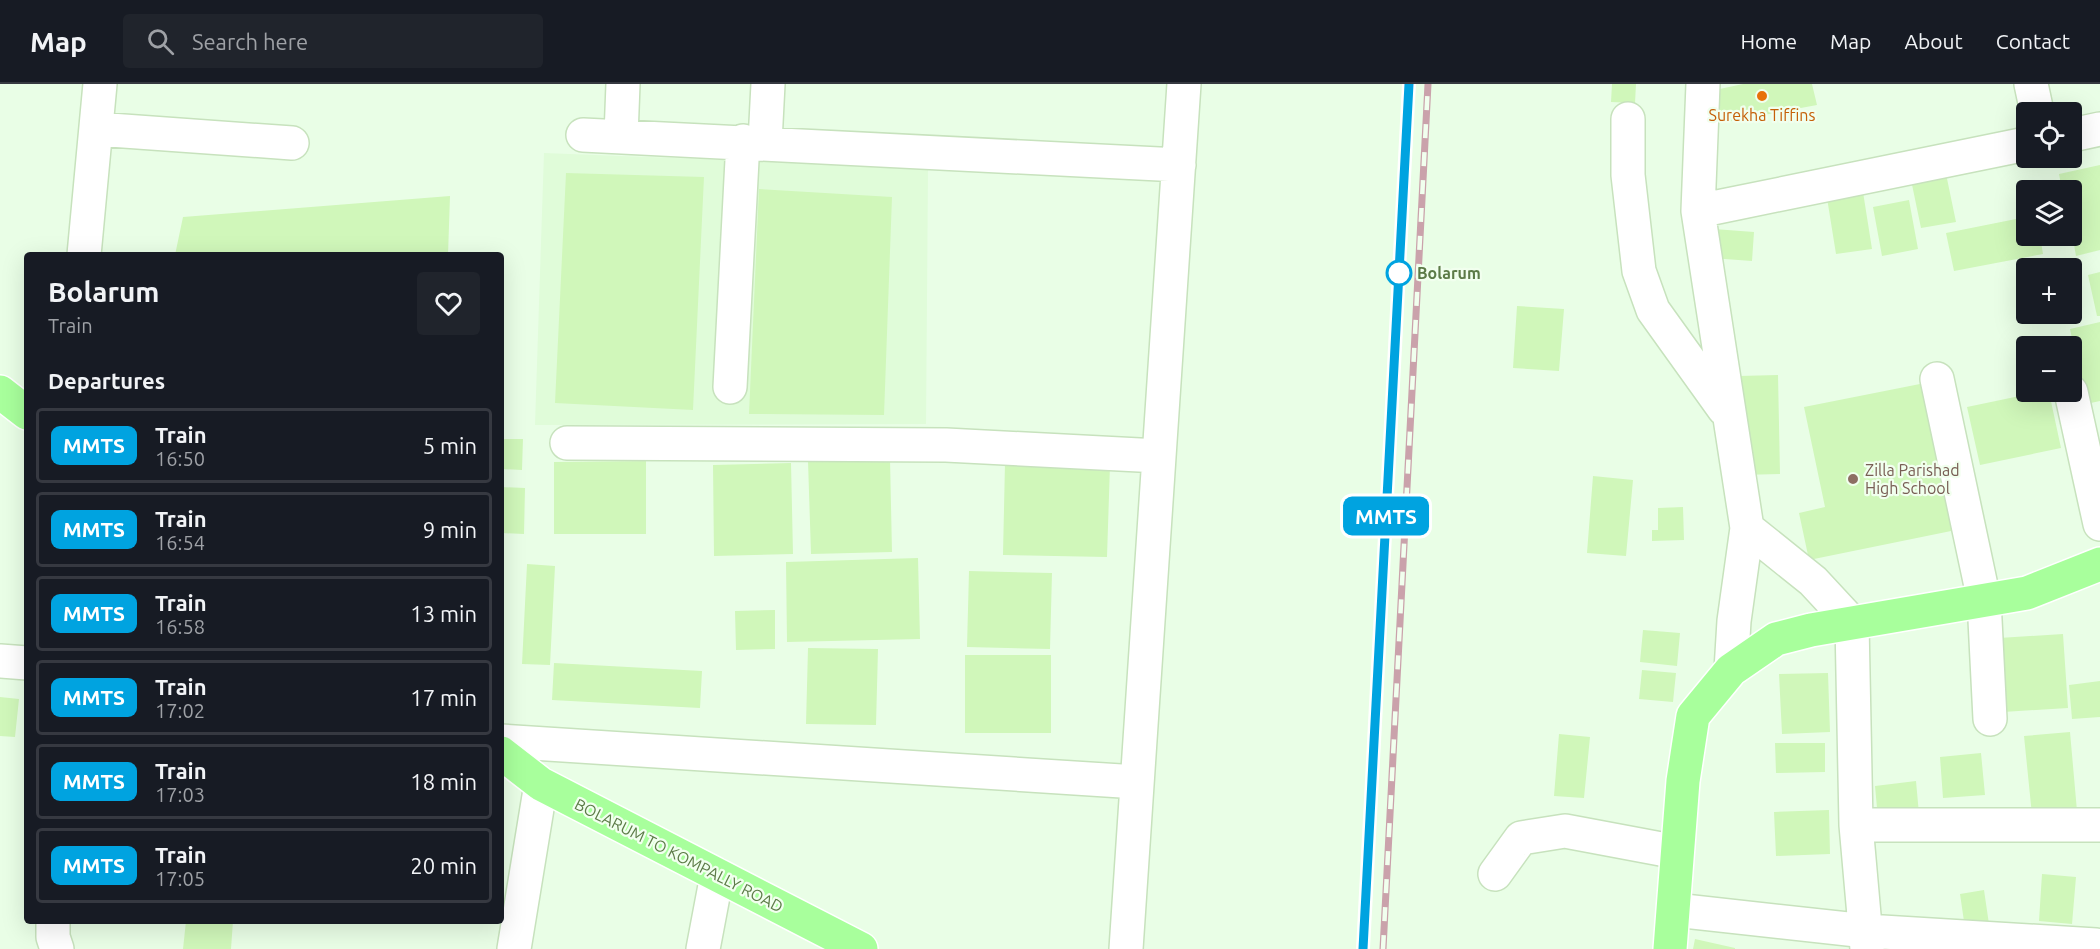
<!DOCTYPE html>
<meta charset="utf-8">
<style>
:root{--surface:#171b24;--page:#20242c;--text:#f1f3f6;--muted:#9ea1a6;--line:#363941}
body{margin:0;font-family:Ubuntu,sans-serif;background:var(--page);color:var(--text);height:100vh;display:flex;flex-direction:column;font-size:22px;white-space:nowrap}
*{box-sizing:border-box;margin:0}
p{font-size:20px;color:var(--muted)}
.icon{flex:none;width:33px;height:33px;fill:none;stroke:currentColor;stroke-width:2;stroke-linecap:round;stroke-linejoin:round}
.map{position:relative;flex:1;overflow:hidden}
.details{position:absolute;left:24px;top:168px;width:480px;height:672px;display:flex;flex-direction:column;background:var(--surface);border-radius:6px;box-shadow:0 6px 24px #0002}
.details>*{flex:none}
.badge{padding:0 12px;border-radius:9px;font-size:21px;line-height:39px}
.tools{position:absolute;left:2016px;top:18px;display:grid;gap:12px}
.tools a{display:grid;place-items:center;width:66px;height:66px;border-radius:6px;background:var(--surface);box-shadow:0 6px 24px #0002;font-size:30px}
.map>.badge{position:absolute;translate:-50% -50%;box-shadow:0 0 0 3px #fff}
h2{padding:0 24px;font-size:22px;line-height:54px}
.round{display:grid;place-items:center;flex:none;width:63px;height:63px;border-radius:6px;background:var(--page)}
.overview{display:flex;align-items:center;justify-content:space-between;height:102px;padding:0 24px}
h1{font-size:28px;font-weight:700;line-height:45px}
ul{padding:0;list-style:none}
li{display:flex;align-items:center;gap:18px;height:75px;margin:0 12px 9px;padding:0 12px;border:3px solid var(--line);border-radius:6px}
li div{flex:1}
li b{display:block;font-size:22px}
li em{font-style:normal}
li .badge{min-width:66px;font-weight:700;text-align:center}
header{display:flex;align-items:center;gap:36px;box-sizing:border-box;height:84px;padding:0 30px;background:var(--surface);border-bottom:2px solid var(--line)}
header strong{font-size:28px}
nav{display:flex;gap:33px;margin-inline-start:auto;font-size:21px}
.search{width:420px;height:54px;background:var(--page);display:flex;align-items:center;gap:15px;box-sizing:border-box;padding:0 21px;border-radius:6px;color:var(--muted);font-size:22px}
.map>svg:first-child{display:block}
</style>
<header>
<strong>Map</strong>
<div class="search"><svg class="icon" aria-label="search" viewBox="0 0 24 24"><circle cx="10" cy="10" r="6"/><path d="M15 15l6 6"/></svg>Search here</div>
<nav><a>Home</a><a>Map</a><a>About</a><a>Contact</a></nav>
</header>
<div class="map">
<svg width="2100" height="865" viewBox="0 0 2100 865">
<rect width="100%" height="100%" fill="#e9fee6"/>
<path fill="#e0fcd9" d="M 544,69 L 928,84 L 926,340 L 535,341 Z"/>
<path fill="#d0f7ba" d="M 1612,0 L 1636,0 L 1635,19 L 1611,18 Z
M 1743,0 L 1812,0 L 1817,21 L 1721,39 L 1715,6 Z
M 2100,81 L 2100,166 L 2076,172 L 2072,149 L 2072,106 L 2062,106 L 2059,90 Z
M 1945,85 L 1956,138 L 1921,144 L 1910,91 Z
M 566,89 L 704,93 L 693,326 L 555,319 Z
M 759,105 L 892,113 L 884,331 L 749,330 Z
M 1863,108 L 1872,165 L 1836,170 L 1827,114 Z
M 450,112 L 448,171 L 175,171 L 183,133 Z
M 1909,116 L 1918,165 L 1882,172 L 1873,123 Z
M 2026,133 L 2026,152 L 2040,152 L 2043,170 L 1954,187 L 1946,149 Z
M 1714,145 L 1754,148 L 1752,177 L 1711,174 Z
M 2100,188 L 2100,232 L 2097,232 L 2088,191 Z
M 1517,222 L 1564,225 L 1559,287 L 1513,284 Z
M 2100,238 L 2100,317 L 2086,320 L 2070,245 Z
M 1778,291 L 1780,390 L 1741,391 L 1739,292 Z
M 1925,299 L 1956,446 L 1809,476 L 1799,429 L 1825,423 L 1804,323 Z
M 2039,308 L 2049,308 L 2061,364 L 1980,381 L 1967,323 Z
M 501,355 L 523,355 L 522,386 L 501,385 Z
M 890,375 L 892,468 L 811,470 L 808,377 Z
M 646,377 L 646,450 L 554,450 L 554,378 Z
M 791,379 L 793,470 L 714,472 L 713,381 Z
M 1005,379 L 1110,381 L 1107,473 L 1003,471 Z
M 1593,392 L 1633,396 L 1626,472 L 1587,469 Z
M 501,403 L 525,404 L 524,450 L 501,449 Z
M 1683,423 L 1684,456 L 1652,457 L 1652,446 L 1658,446 L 1658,424 Z
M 918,474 L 920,555 L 787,558 L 786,478 Z
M 527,480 L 555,482 L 550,581 L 522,580 Z
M 969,487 L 1052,489 L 1050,565 L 967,563 Z
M 775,526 L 775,565 L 736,566 L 735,527 Z
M 1643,546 L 1680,549 L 1677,582 L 1640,578 Z
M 2063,550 L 2068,624 L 2003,628 L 1999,554 Z
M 808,564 L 878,565 L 876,641 L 806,640 Z
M 965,571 L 1051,571 L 1051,649 L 965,649 Z
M 554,579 L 702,587 L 700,624 L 552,616 Z
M 1642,586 L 1676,589 L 1673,618 L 1639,615 Z
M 1828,589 L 1830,648 L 1782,650 L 1779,590 Z
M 2100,597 L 2100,633 L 2072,635 L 2069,601 Z
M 0,613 L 19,615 L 15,653 L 0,652 Z
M 2070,648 L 2077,727 L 2032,731 L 2024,652 Z
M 1559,650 L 1590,653 L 1584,714 L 1554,712 Z
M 1775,659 L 1825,659 L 1825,688 L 1776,689 Z
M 1981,669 L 1985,711 L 1943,714 L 1940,673 Z
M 1916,697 L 1919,730 L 1878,735 L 1875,702 Z
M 1829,726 L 1830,770 L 1776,772 L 1774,728 Z
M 2042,790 L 2076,793 L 2072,840 L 2039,837 Z
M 1984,806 L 1990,847 L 1966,851 L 1960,810 Z
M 186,837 L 233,837 L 231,865 L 183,865 Z
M 1695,855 L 1735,864 L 1735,865 L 1693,865 Z"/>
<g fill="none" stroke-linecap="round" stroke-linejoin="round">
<defs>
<path id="minor" d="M 1703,0 L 1698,127 L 1747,444 L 1734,537 L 1731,586
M 2031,0 L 2037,28
M 1628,35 L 1628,91 L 1639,187 L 1653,226 L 1724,325
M 96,45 L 292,59
M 583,51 L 1179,81
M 2072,51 L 2100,45
M 621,52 L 623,0
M 765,58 L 768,0
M 1698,127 L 2026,60
M 84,171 L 100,0
M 1937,295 L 1984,516 L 1990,635
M 730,303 L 743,57
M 2071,308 L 2100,440
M 567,359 L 946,361 L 1159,372
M 1747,444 L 1813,497 L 1852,539 L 1856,741 L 1867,865
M 0,577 L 27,579
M 501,657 L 1137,698
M 1856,741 L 2100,741
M 1495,790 L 1521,754 L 1565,747 L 1677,768
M 1675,826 L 1866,847 L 2096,861
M 53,837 L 53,853 L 57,865
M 514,865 L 541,700
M 703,865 L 717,791
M 1126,865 L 1184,0"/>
<path id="major" d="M 0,308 L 27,329
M 501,669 L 541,700 L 861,865
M 1670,865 L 1683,697 L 1693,632 L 1731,586 L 1776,555 L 1811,546 L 2027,509 L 2100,480"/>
</defs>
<use href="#minor" stroke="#c7e2bd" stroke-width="36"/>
<use href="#major" stroke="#fff" stroke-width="36"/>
<use href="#minor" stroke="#fff" stroke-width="33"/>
<use href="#major" stroke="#a8ff9c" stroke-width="33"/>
<defs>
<path id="rail" d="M 1363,865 L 1409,0
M 1383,865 L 1428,0"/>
</defs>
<use href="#rail" stroke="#caa2ab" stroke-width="7"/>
<use href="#rail" stroke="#f1ffee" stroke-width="4.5" stroke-dasharray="14" stroke-linecap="butt"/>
</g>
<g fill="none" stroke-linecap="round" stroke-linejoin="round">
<defs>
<path id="line" d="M 1363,865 L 1409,0"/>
</defs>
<use href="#line" stroke="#fff" stroke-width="14"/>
<use href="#line" stroke="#00a3e0" stroke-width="9"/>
</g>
<circle fill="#e8710a" stroke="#f1ffee" stroke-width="2" cx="1762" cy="12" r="6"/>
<circle fill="#fff" stroke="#00a3e0" stroke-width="3" cx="1399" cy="189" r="12"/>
<circle fill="#8d6e63" stroke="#f1ffee" stroke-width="2" cx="1853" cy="395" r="6"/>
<g text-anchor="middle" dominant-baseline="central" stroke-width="4.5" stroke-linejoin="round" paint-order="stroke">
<g font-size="16" fill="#c56008" stroke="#f1ffee">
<text x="1762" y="31">Surekha Tiffins</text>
</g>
<g font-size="16" font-weight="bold" fill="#5c7b47" stroke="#f1ffee" text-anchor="start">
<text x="1417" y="189">Bolarum</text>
</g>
<g font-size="16" fill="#785e54" stroke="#f1ffee" text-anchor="start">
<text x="1865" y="386">Zilla Parishad<tspan x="1865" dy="18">High School</tspan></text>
</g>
<g font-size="16" fill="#5c7b47" stroke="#f1ffee">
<text transform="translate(679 771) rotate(27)">BOLARUM TO KOMPALLY ROAD</text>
</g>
</g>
</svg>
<div class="tools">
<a><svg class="icon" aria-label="locate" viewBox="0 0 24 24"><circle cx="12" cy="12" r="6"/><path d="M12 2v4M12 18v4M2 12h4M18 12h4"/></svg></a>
<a><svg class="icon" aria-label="layers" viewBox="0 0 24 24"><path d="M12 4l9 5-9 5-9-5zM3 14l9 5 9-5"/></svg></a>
<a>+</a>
<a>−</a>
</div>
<b class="badge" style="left:1386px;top:432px;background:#00a3e0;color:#fff">MMTS</b>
<section class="details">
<div class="overview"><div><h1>Bolarum</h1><p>Train</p></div><a class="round"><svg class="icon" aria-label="heart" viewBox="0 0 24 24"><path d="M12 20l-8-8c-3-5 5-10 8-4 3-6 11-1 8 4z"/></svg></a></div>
<h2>Departures</h2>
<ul>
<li><span class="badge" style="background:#00a3e0;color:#fff">MMTS</span><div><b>Train</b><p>16:50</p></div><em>5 min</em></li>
<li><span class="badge" style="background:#00a3e0;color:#fff">MMTS</span><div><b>Train</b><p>16:54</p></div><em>9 min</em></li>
<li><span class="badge" style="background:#00a3e0;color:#fff">MMTS</span><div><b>Train</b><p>16:58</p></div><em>13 min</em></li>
<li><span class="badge" style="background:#00a3e0;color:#fff">MMTS</span><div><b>Train</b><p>17:02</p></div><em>17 min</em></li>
<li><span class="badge" style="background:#00a3e0;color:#fff">MMTS</span><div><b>Train</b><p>17:03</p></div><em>18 min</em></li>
<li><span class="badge" style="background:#00a3e0;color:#fff">MMTS</span><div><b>Train</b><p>17:05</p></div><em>20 min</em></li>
</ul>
</section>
</div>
